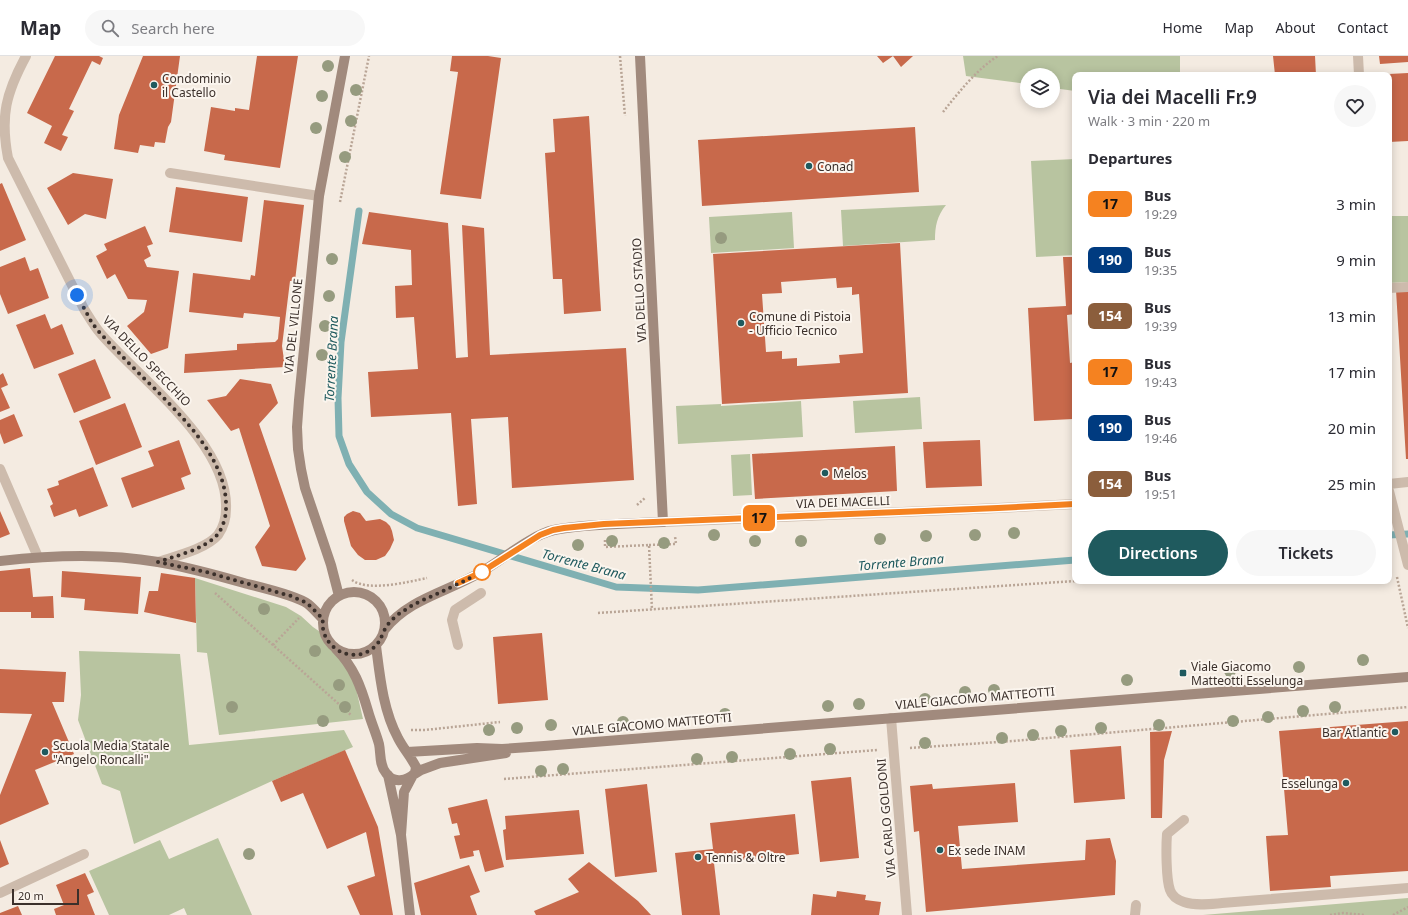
<!DOCTYPE html>
<meta charset="utf-8">
<style>
:root{--surface:#fff;--page:#f7f7f7;--text:#2b2b33;--muted:#7c7c81;--line:#e1e1e2;--accent:#1f5a5e}
body{margin:0;font-family:"Noto Sans",sans-serif;background:var(--page);color:var(--text);height:100vh;display:flex;flex-direction:column;font-size:15px;white-space:nowrap}
*{box-sizing:border-box;margin:0}
p{font-size:13px;color:var(--muted)}
.icon{flex:none;width:22px;height:22px;fill:none;stroke:currentColor;stroke-width:2;stroke-linecap:round;stroke-linejoin:round}
.map{position:relative;flex:1;overflow:hidden}
.side{position:absolute;left:1072px;top:16px;width:320px;height:512px;display:flex;flex-direction:column;background:var(--surface);border-radius:8px;box-shadow:0 2px 10px #0003}
.side>*{flex:none}
.badge{padding:0 8px;border-radius:6px;font-size:14px;line-height:26px}
.buttons{position:absolute;left:1020px;top:12px;display:grid;gap:8px}
.buttons a{display:grid;place-items:center;width:40px;height:40px;border-radius:50%;background:var(--surface);box-shadow:0 2px 10px #0003;font-size:20px}
.scale{position:absolute;left:12px;bottom:10px;width:67px;box-sizing:border-box;padding-left:4px;border:2px solid #3b302b;border-top:0;font-size:11px;line-height:14px;white-space:nowrap;color:#3b302b;-webkit-text-stroke:3px #fbf5ee;paint-order:stroke}
.you{position:absolute;width:20px;height:20px;margin:-10px;border:3px solid #fff;border-radius:50%;background:#1a73e8;box-shadow:0 0 0 6px #1a73e833}
.map>.badge{position:absolute;translate:-50% -50%;box-shadow:0 0 0 2px #fff}
h2{padding:0 16px;font-size:15px;line-height:36px}
.round{display:grid;place-items:center;flex:none;width:42px;height:42px;border-radius:21px;background:var(--page)}
.headline{display:flex;align-items:center;justify-content:space-between;height:68px;padding:0 16px}
h1{font-size:19px;font-weight:600;line-height:30px}
.button{display:flex;gap:8px;margin-top:auto;padding:8px 16px}
.button a{flex:1;height:46px;border-radius:24px;background:var(--accent);color:#fff;font-size:16px;font-weight:600;line-height:46px;text-align:center}
.button a+a{background:var(--page);color:var(--text)}
ul{padding:0;list-style:none}
li{display:flex;align-items:center;gap:12px;height:56px;padding:0 16px}
li div{flex:1}
li b{display:block;font-size:15px}
li em{font-style:normal}
li .badge{min-width:44px;font-weight:700;text-align:center}
header{display:flex;align-items:center;gap:24px;box-sizing:border-box;height:56px;padding:0 20px;background:var(--surface);border-bottom:1px solid var(--line)}
header strong{font-size:19px}
nav{display:flex;gap:22px;margin-inline-start:auto;font-size:14px}
.search{width:280px;height:36px;background:var(--page);display:flex;align-items:center;gap:10px;box-sizing:border-box;padding:0 14px;border-radius:22px;color:var(--muted);font-size:15px}
.map>svg:first-child{display:block}
</style>
<header>
<strong>Map</strong>
<div class="search"><svg class="icon" aria-label="search" viewBox="0 0 24 24"><circle cx="10" cy="10" r="6"/><path d="M15 15l6 6"/></svg>Search here</div>
<nav><a>Home</a><a>Map</a><a>About</a><a>Contact</a></nav>
</header>
<div class="map">
<svg width="1408" height="859" viewBox="0 0 1408 859">
<rect width="100%" height="100%" fill="#f4ebe1"/>
<path fill="#b8c4a0" d="M 963,0 L 1180,0 L 1180,19 L 1075,19 L 1075,35 L 1053,32 L 1053,19 L 1027,19 L 1027,28 L 966,20 Z
M 1075,103 L 1075,199 L 1036,201 L 1031,105 Z
M 946,149 C 937,160 935,170 935,184 L 843,190 L 841,154 Z
M 792,156 L 794,192 L 711,197 L 709,161 Z
M 1389,160 L 1408,160 L 1408,226 L 1389,227 Z
M 920,341 L 922,373 L 855,377 L 853,345 Z
M 801,345 L 803,381 L 678,388 L 676,350 L 721,348 L 721,350 Z
M 750,398 L 752,439 L 733,440 L 731,399 Z
M 195,522 L 286,551 L 301,560 L 313,571 L 339,589 L 350,606 L 363,663 L 219,679 L 207,597 L 197,596 Z
M 79,595 L 180,598 L 189,689 L 344,674 L 353,691 L 272,725 L 134,788 L 120,735 L 102,728 L 78,664 L 81,639 Z
M 218,782 L 252,859 L 187,859 L 184,852 L 169,859 L 109,859 L 89,815 L 160,784 L 169,803 Z
M 1408,842 L 1408,859 L 1203,859 Z"/>
<g fill="none" stroke-linecap="round" stroke-linejoin="round">
<path stroke="#7fb0b2" stroke-width="7" d="M 359,155 L 341,286 L 338,342 L 339,380 L 349,408 L 367,436 L 391,458 L 417,472 L 616,531 L 698,534 L 1075,504
M 1389,479 L 1408,478"/>
</g>
<path fill="#c8694b" fill-rule="evenodd" d="M 55,0 L 99,0 L 103,2 L 100,9 L 92,5 L 69,53 L 74,55 L 62,79 L 68,81 L 61,95 L 44,87 L 52,70 L 27,57 Z
M 143,0 L 180,0 L 171,66 L 168,71 L 165,87 L 155,86 L 154,91 L 140,89 L 138,97 L 114,93 L 119,59 Z
M 257,0 L 298,0 L 280,112 L 224,104 L 225,99 L 204,95 L 211,51 L 235,55 L 235,52 L 249,54 Z
M 452,0 L 488,0 L 501,2 L 481,143 L 440,138 L 458,16 L 450,15 Z
M 877,0 L 913,0 L 901,11 L 893,0 L 883,7 Z
M 1273,0 L 1315,0 L 1316,19 L 1275,19 Z
M 1379,0 L 1408,0 L 1408,6 L 1380,8 Z
M 1408,17 L 1408,85 L 1389,86 L 1389,18 Z
M 589,60 L 601,255 L 564,258 L 562,223 L 553,223 L 545,97 L 555,96 L 553,63 Z
M 915,71 L 919,136 L 702,150 L 698,84 Z
M 73,117 L 113,123 L 106,163 L 85,158 L 68,169 L 47,132 Z
M 2,127 L 26,184 L 0,195 L 0,128 Z
M 176,131 L 248,141 L 242,186 L 169,176 Z
M 264,144 L 304,149 L 295,225 L 290,225 L 282,290 L 285,311 L 184,317 L 185,298 L 237,294 L 237,288 L 275,286 L 278,283 L 280,261 L 244,257 L 243,262 L 189,256 L 193,217 L 250,224 L 251,219 L 255,220 Z
M 369,156 L 448,167 L 456,302 L 468,301 L 462,169 L 484,172 L 490,299 L 626,292 L 634,424 L 512,432 L 508,361 L 471,363 L 477,448 L 458,450 L 451,357 L 371,361 L 368,316 L 418,313 L 414,261 L 396,262 L 395,230 L 412,229 L 411,194 L 362,188 Z
M 145,170 L 153,188 L 147,190 L 151,200 L 144,204 L 147,211 L 179,215 L 168,292 L 151,298 L 127,270 L 144,256 L 147,244 L 128,243 L 115,218 L 107,223 L 96,200 L 107,194 L 104,188 Z
M 900,187 L 908,337 L 722,348 L 713,198 ZM 836,222 L 837,232 L 852,231 L 852,239 L 859,238 L 863,297 L 839,299 L 840,307 L 797,310 L 797,302 L 782,303 L 782,295 L 766,296 L 762,238 L 782,237 L 781,226 Z
M 25,201 L 30,215 L 38,212 L 49,242 L 8,258 L 0,238 L 0,211 Z
M 1063,201 L 1075,201 L 1075,258 L 1067,259 L 1070,307 L 1075,306 L 1075,375 L 1074,375 L 1073,363 L 1034,365 L 1028,252 L 1066,250 Z
M 1396,234 L 1408,234 L 1408,403 L 1406,403 Z
M 45,258 L 51,273 L 62,268 L 74,298 L 34,313 L 16,269 Z
M 95,303 L 111,342 L 74,357 L 58,318 Z
M 3,317 L 8,329 L 1,332 L 10,352 L 0,356 L 0,319 Z
M 240,323 L 271,328 L 278,347 L 259,368 L 306,503 L 296,515 L 262,510 L 255,491 L 270,470 L 239,372 L 231,375 L 207,344 L 226,340 Z
M 125,347 L 142,391 L 96,409 L 79,365 Z
M 14,358 L 23,380 L 4,388 L 0,377 L 0,364 Z
M 179,384 L 191,418 L 181,422 L 185,433 L 132,452 L 121,422 L 154,410 L 148,395 Z
M 980,384 L 982,430 L 926,432 L 923,386 Z
M 895,390 L 897,435 L 755,443 L 752,398 Z
M 93,411 L 108,450 L 79,461 L 76,453 L 54,461 L 50,450 L 53,448 L 47,433 L 59,429 L 58,425 Z
M 0,455 L 10,478 L 0,482 Z
M 353,455 L 360,457 L 366,465 L 380,463 L 386,466 L 390,470 L 392,475 L 394,484 L 390,493 L 385,500 L 376,504 L 365,504 L 358,499 L 351,490 L 344,465 L 344,461 L 347,458 Z
M 30,512 L 33,541 L 53,540 L 54,562 L 31,562 L 31,556 L 0,556 L 0,515 Z
M 62,515 L 141,521 L 138,558 L 84,554 L 85,543 L 61,541 Z
M 161,517 L 195,522 L 196,567 L 144,556 L 149,535 L 158,535 Z
M 542,577 L 548,644 L 498,648 L 493,581 Z
M 0,613 L 66,616 L 64,646 L 52,646 L 74,698 L 35,714 L 49,748 L 0,769 L 0,739 L 32,658 L 0,657 Z
M 1408,665 L 1408,815 L 1330,820 L 1331,831 L 1270,835 L 1266,780 L 1288,779 L 1279,675 Z
M 1172,675 L 1164,704 L 1162,762 L 1151,762 L 1150,676 Z
M 1121,690 L 1125,743 L 1074,747 L 1070,694 Z
M 345,694 L 378,771 L 393,859 L 360,859 L 347,830 L 375,820 L 366,776 L 327,793 L 303,737 L 281,746 L 272,725 Z
M 851,721 L 859,802 L 820,806 L 811,725 Z
M 1015,727 L 1018,766 L 958,770 L 962,813 L 1085,804 L 1086,784 L 1110,782 L 1116,805 L 1115,839 L 926,856 L 919,775 L 914,776 L 910,730 L 932,728 L 933,733 Z
M 647,728 L 657,816 L 615,821 L 605,733 Z
M 487,743 L 504,811 L 485,816 L 479,794 L 473,795 L 474,800 L 460,803 L 454,780 L 460,779 L 457,767 L 452,768 L 448,752 Z
M 579,754 L 584,798 L 506,804 L 503,774 L 506,773 L 505,760 Z
M 795,758 L 799,798 L 714,807 L 720,859 L 682,859 L 675,797 L 713,793 L 710,767 Z
M 0,784 L 9,808 L 0,812 Z
M 589,806 L 638,845 L 651,859 L 536,859 L 534,855 L 579,836 L 568,823 Z
M 469,809 L 480,836 L 470,840 L 477,859 L 421,859 L 414,827 Z
M 85,817 L 94,836 L 87,839 L 95,859 L 56,859 L 54,853 L 64,849 L 56,829 Z
M 837,835 L 866,839 L 865,844 L 881,846 L 879,859 L 811,859 L 813,838 L 836,841 Z
M 18,850 L 22,859 L 0,859 L 0,857 Z"/>
<g fill="none" stroke-linecap="round" stroke-linejoin="round">
<path stroke="#b9a596" stroke-width="2.5" stroke-dasharray="2 2" stroke-linecap="butt" d="M 620,0 L 625,60
M 943,56 C 959,36 977,13 998,0
M 340,146 L 369,0
M 637,449 L 645,442
M 605,484 L 605,491 L 649,489 L 652,554
M 649,489 L 676,488 L 675,480
M 1397,521 L 1408,572
M 352,524 C 368,536 408,526 427,522
M 215,537 L 351,659
M 598,557 L 1075,525
M 273,589 L 299,562
M 411,674 L 425,674 L 500,666
M 910,692 L 1013,685 L 1408,651
M 504,723 L 877,694
M 1330,859 L 1343,857 L 1365,859
M 1393,859 L 1408,851"/>
<path stroke="#cdbbac" stroke-width="10" d="M 170,117 L 319,140
M 1389,232 L 1408,231
M 458,589 L 452,564 L 455,554 L 481,537
M 1184,764 L 1167,778 C 1166,791 1166,823 1170,834 C 1172,840 1178,844 1184,846 C 1196,850 1210,848 1222,847 L 1408,832
M 0,837 L 84,798"/>
<path stroke="#cdbbac" stroke-width="10" d="M 26,0 C 6,37 0,60 8,102 L 84,253 C 89,261 94,270 101,278 C 140,323 229,388 226,453 C 226,462 223,472 218,479 C 206,493 176,500 158,506
M 1358,0 L 1359,19
M 0,413 L 38,501
M 1389,428 L 1408,426
M 1389,435 L 1408,509
M 663,466 L 998,452 L 1075,448
M 891,662 L 907,859
M 1135,859 L 1136,849"/>
<path stroke="#a18a7d" stroke-width="10" d="M 0,505 C 52,499 107,497 158,506 C 187,511 216,519 244,527 C 259,531 296,539 308,548 C 313,552 318,558 323,563
M323 567a31 31 0 1 1 62 0a31 31 0 1 1-62 0Z
M 339,540 L 331,509 L 305,432 L 301,413 L 298,393 L 297,371 L 299,344 L 319,140 L 345,0
M 385,573 C 410,542 448,536 481,516 C 502,504 531,479 554,474 C 564,472 574,471 584,470 C 611,468 637,467 663,466 L 640,0
M 336,593 C 354,611 361,631 368,655 C 371,666 376,677 379,688 C 381,697 379,709 386,717 C 393,728 407,725 415,717 L 416,711 C 411,701 403,692 398,682 C 383,654 380,621 376,590
M 407,696 L 477,692 L 502,693 L 544,690 L 1408,621
M 388,719 L 401,779 L 410,859
M 401,779 L 404,736 L 413,719 L 421,714 L 440,707 L 506,697"/>
</g>
<g fill="#969b7f">
<circle cx="328" cy="10" r="6"/>
<circle cx="356" cy="34" r="6"/>
<circle cx="322" cy="40" r="6"/>
<circle cx="351" cy="65" r="6"/>
<circle cx="316" cy="72" r="6"/>
<circle cx="345" cy="101" r="6"/>
<circle cx="721" cy="182" r="6"/>
<circle cx="332" cy="203" r="6"/>
<circle cx="329" cy="240" r="6"/>
<circle cx="325" cy="270" r="6"/>
<circle cx="322" cy="299" r="6"/>
<circle cx="1014" cy="477" r="6"/>
<circle cx="714" cy="479" r="6"/>
<circle cx="975" cy="479" r="6"/>
<circle cx="926" cy="480" r="6"/>
<circle cx="880" cy="483" r="6"/>
<circle cx="612" cy="485" r="6"/>
<circle cx="755" cy="485" r="6"/>
<circle cx="801" cy="485" r="6"/>
<circle cx="664" cy="487" r="6"/>
<circle cx="578" cy="489" r="6"/>
<circle cx="264" cy="553" r="6"/>
<circle cx="315" cy="595" r="6"/>
<circle cx="1363" cy="604" r="6"/>
<circle cx="1299" cy="611" r="6"/>
<circle cx="1230" cy="615" r="6"/>
<circle cx="1127" cy="624" r="6"/>
<circle cx="339" cy="629" r="6"/>
<circle cx="994" cy="634" r="6"/>
<circle cx="965" cy="636" r="6"/>
<circle cx="925" cy="643" r="6"/>
<circle cx="859" cy="648" r="6"/>
<circle cx="828" cy="650" r="6"/>
<circle cx="232" cy="651" r="6"/>
<circle cx="345" cy="651" r="6"/>
<circle cx="1335" cy="651" r="6"/>
<circle cx="1303" cy="655" r="6"/>
<circle cx="725" cy="658" r="6"/>
<circle cx="1268" cy="661" r="6"/>
<circle cx="323" cy="665" r="6"/>
<circle cx="1233" cy="665" r="6"/>
<circle cx="623" cy="666" r="6"/>
<circle cx="551" cy="669" r="6"/>
<circle cx="1159" cy="669" r="6"/>
<circle cx="517" cy="672" r="6"/>
<circle cx="1101" cy="672" r="6"/>
<circle cx="489" cy="674" r="6"/>
<circle cx="1061" cy="675" r="6"/>
<circle cx="1033" cy="679" r="6"/>
<circle cx="1002" cy="682" r="6"/>
<circle cx="925" cy="687" r="6"/>
<circle cx="830" cy="693" r="6"/>
<circle cx="790" cy="698" r="6"/>
<circle cx="732" cy="701" r="6"/>
<circle cx="697" cy="703" r="6"/>
<circle cx="563" cy="713" r="6"/>
<circle cx="541" cy="715" r="6"/>
<circle cx="249" cy="798" r="6"/>
</g>
<g fill="none" stroke-linecap="round" stroke-linejoin="round">
<defs>
<path id="line" d="M 458,527 L 480,517 L 540,479 L 553,474 L 564,472 L 604,468 L 998,452 L 1075,448"/>
</defs>
<use href="#line" stroke="#fff" stroke-width="9"/>
<use href="#line" stroke="#f58220" stroke-width="6"/>
<path stroke="#3b302b" stroke-width="4" stroke-dasharray="0 7.2" d="M 77,239 L 92,267 L 100,277 C 118,296 136,315 155,333 C 185,364 228,405 226,453 C 226,461 223,471 218,478 C 206,493 175,500 158,506 L 206,516 L 291,540 L 307,547 L 323,563 C 319,590 350,609 372,593 C 380,587 381,581 385,573 C 389,565 398,558 405,554 C 416,546 429,542 441,536 C 454,530 468,523 482,516"/>
</g>
<g fill="#1f5a5e" stroke="#fbf5ee" stroke-width="1.5">
<circle cx="154" cy="29" r="4"/>
<circle cx="809" cy="110" r="4"/>
<circle cx="741" cy="267" r="4"/>
<circle cx="825" cy="417" r="4"/>
<rect x="1179" y="613" width="8" height="8" rx="2"/>
<circle cx="1395" cy="676" r="4"/>
<circle cx="45" cy="696" r="4"/>
<circle cx="1346" cy="727" r="4"/>
<circle cx="940" cy="794" r="4"/>
<circle cx="698" cy="801" r="4"/>
</g>
<circle fill="#fff" stroke="#f58220" stroke-width="2" cx="482" cy="516" r="8"/>
<g text-anchor="middle" dominant-baseline="central" stroke-width="4" stroke-linejoin="round" paint-order="stroke">
<g font-size="12" fill="#3b302b" stroke="#fbf5ee" text-anchor="start">
<text x="162" y="22">Condominio<tspan x="162" dy="14">il Castello</tspan></text>
<text x="817" y="110">Conad</text>
<text x="749" y="260">Comune di Pistoia<tspan x="749" dy="14">- Ufficio Tecnico</tspan></text>
<text x="833" y="417">Melos</text>
<text x="1191" y="610">Viale Giacomo<tspan x="1191" dy="14">Matteotti Esselunga</tspan></text>
<text x="1387" y="676" text-anchor="end">Bar Atlantic</text>
<text x="53" y="689">Scuola Media Statale<tspan x="53" dy="14">"Angelo Roncalli"</tspan></text>
<text x="1338" y="727" text-anchor="end">Esselunga</text>
<text x="948" y="794">Ex sede INAM</text>
<text x="706" y="801">Tennis &amp; Oltre</text>
</g>
<g font-size="12" fill="#3b302b" stroke="#fbf5ee">
<text transform="translate(639 234) rotate(-93)">VIA DELLO STADIO</text>
<text transform="translate(293 270) rotate(-84)">VIA DEL VILLONE</text>
<text transform="translate(147 305) rotate(46)">VIA DELLO SPECCHIO</text>
<text transform="translate(843 446) rotate(-2)">VIA DEI MACELLI</text>
<text transform="translate(975 642) rotate(-5)">VIALE GIACOMO MATTEOTTI</text>
<text transform="translate(652 668) rotate(-5)">VIALE GIACOMO MATTEOTTI</text>
<text transform="translate(886 762) rotate(-95)">VIA CARLO GOLDONI</text>
</g>
<g font-size="13" font-style="italic" fill="#1f5a5e" stroke="#fbf5ee">
<text transform="translate(331 303) rotate(-87)">Torrente Brana</text>
<text transform="translate(901 506) rotate(-5)">Torrente Brana</text>
<text transform="translate(584 508) rotate(15)">Torrente Brana</text>
</g>
</g>
</svg>
<div class="buttons">
<a><svg class="icon" aria-label="layers" viewBox="0 0 24 24"><path d="M12 4l9 5-9 5-9-5zM3 14l9 5 9-5"/></svg></a>
</div>
<div class="scale">20 m</div>
<div class="you" style="left:77px;top:239px"></div>
<b class="badge" style="left:759px;top:462px;background:#f58220;color:#111">17</b>
<section class="side">
<div class="headline"><div><h1>Via dei Macelli Fr.9</h1><p>Walk · 3 min · 220 m</p></div><a class="round"><svg class="icon" aria-label="heart" viewBox="0 0 24 24"><path d="M12 20l-8-8c-3-5 5-10 8-4 3-6 11-1 8 4z"/></svg></a></div>
<h2>Departures</h2>
<ul>
<li><span class="badge" style="background:#f58220;color:#111">17</span><div><b>Bus</b><p>19:29</p></div><em>3 min</em></li>
<li><span class="badge" style="background:#003b80;color:#fff">190</span><div><b>Bus</b><p>19:35</p></div><em>9 min</em></li>
<li><span class="badge" style="background:#8b5e3c;color:#fff">154</span><div><b>Bus</b><p>19:39</p></div><em>13 min</em></li>
<li><span class="badge" style="background:#f58220;color:#111">17</span><div><b>Bus</b><p>19:43</p></div><em>17 min</em></li>
<li><span class="badge" style="background:#003b80;color:#fff">190</span><div><b>Bus</b><p>19:46</p></div><em>20 min</em></li>
<li><span class="badge" style="background:#8b5e3c;color:#fff">154</span><div><b>Bus</b><p>19:51</p></div><em>25 min</em></li>
</ul>
<div class="button"><a>Directions</a><a>Tickets</a></div>
</section>
</div>
